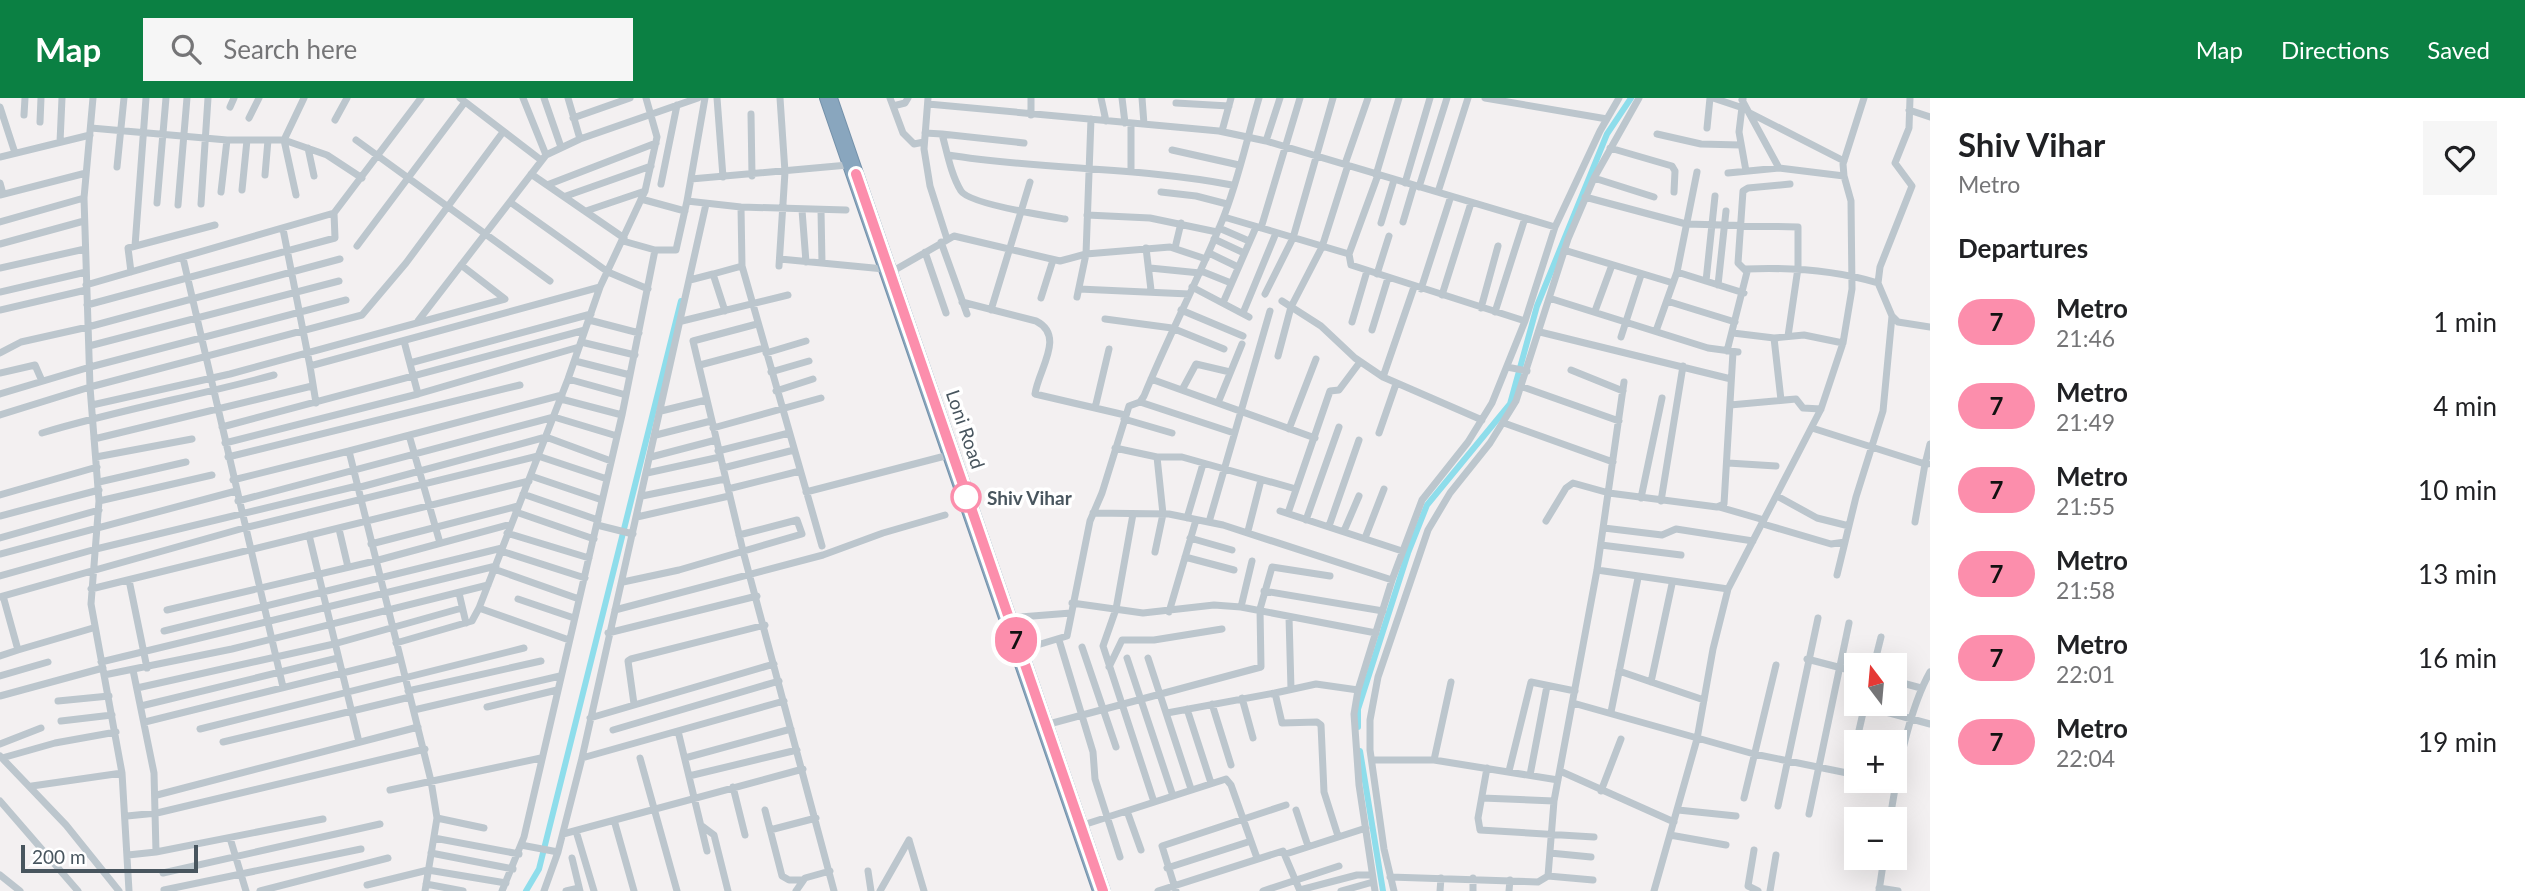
<!DOCTYPE html>
<meta charset="utf-8">
<style>
:root{--surface:#fff;--page:#f6f6f6;--text:#202124;--muted:#757577;--accent:#0b8043}
body{margin:0;font-family:Lato,sans-serif;background:var(--page);color:var(--text);height:100vh;display:flex;flex-direction:column;font-size:26px;white-space:nowrap}
*{box-sizing:border-box;margin:0}
p{font-size:23px;color:var(--muted)}
.icon{flex:none;width:38px;height:38px;fill:none;stroke:currentColor;stroke-width:2;stroke-linecap:round;stroke-linejoin:round}
.map{position:relative;flex:1;overflow:hidden}
.panel{display:flex;flex-direction:column;background:var(--surface);width:595px}
.panel>*{flex:none}
.badge{padding:0 14px;border-radius:23px;font-size:24px;line-height:46px}
.needle{width:46px;rotate:344deg}
.controls{position:absolute;left:1844px;top:555px;display:grid;gap:14px}
.controls a{display:grid;place-items:center;width:63px;height:63px;border-radius:0px;background:var(--surface);box-shadow:0 7px 28px #0002;font-size:35px}
.scale{position:absolute;left:21px;bottom:18px;width:177px;box-sizing:border-box;padding-left:7px;border:4px solid #48555e;border-top:0;font-size:19px;line-height:24px;white-space:nowrap;color:#48555e;-webkit-text-stroke:5px #fff;paint-order:stroke}
.map>.badge{position:absolute;translate:-50% -50%;box-shadow:0 0 0 4px #fff}
h2{padding:0 28px;font-size:26px;line-height:63px}
.round{display:grid;place-items:center;flex:none;width:74px;height:74px;border-radius:0px;background:var(--page)}
.head{display:flex;align-items:center;justify-content:space-between;height:119px;padding:0 28px}
h1{font-size:33px;font-weight:700;line-height:52px}
ul{padding:0;list-style:none}
li{display:flex;align-items:center;gap:21px;height:84px;padding:0 28px}
li div{flex:1}
li b{display:block;font-size:26px}
li em{font-style:normal}
li .badge{min-width:77px;font-weight:700;text-align:center}
header{display:flex;align-items:center;gap:42px;box-sizing:border-box;height:98px;padding:0 35px;background:var(--accent);color:#fff}
header strong{font-size:33px}
nav{display:flex;gap:38px;margin-inline-start:auto;font-size:24px}
.search{width:490px;height:63px;background:var(--page);display:flex;align-items:center;gap:18px;box-sizing:border-box;padding:0 24px;border-radius:0px;color:var(--muted);font-size:26px}
main{display:flex;flex:1;min-height:0}
.map>svg:first-child{display:block}
</style>
<header>
<strong>Map</strong>
<div class="search"><svg class="icon" aria-label="search" viewBox="0 0 24 24"><circle cx="10" cy="10" r="6"/><path d="M15 15l6 6"/></svg>Search here</div>
<nav><a>Map</a><a>Directions</a><a>Saved</a></nav>
</header>
<main>
<div class="map">
<svg width="1930" height="793" viewBox="0 0 1930 793">
<rect width="100%" height="100%" fill="#f3f0f1"/>
<g fill="none" stroke-linecap="round" stroke-linejoin="round">
<path stroke="#8eddeb" stroke-width="6" d="M 1358,629 L 1358,611 L 1408,455 L 1427,407 L 1510,306 L 1537,208 L 1607,36 L 1631,0
M 1360,653 L 1383,793
M 526,793 L 539,771 L 681,203"/>
<defs>
<path id="highway" d="M 825,0 L 1098,793
M 832,0 L 1105,793"/>
</defs>
<use href="#highway" stroke="#7491aa" stroke-width="12"/>
<path stroke="#bcc6cd" stroke-width="7" d="M 93,0 L 84,100 L 90,289 L 99,403 L 91,506 L 122,675 L 129,793
M 460,0 L 541,62
M 523,0 L 546,57
M 544,0 L 561,49
M 568,0 L 580,41
M 705,0 L 687,103 L 741,109 L 846,112
M 717,0 L 723,79
M 890,0 L 903,35 L 914,46 L 924,44
M 928,0 L 924,51 L 930,88 L 947,141
M 1101,0 L 1106,23
M 1122,0 L 1125,25
M 1142,0 L 1144,26
M 1485,0 L 1607,21
M 1713,0 L 1740,9
M 1910,0 L 1909,30 L 1895,65 L 1912,88 L 1880,169 L 1878,185 L 1892,218 L 1898,224 L 1930,229
M 1743,1 L 1739,34 L 1746,73
M 1742,2 L 1779,70
M 1176,5 L 1229,8
M 928,6 L 1219,33 L 1266,43 L 1555,129
M 893,8 L 905,5 L 908,0
M 0,9 L 15,55
M 230,9 L 234,0
M 1909,12 L 1930,19
M 1750,15 L 1844,63
M 751,16 L 752,78
M 24,17 L 25,0
M 1031,17 L 1031,0
M 249,20 L 259,0
M 573,20 L 630,0
M 1091,21 L 1086,156 L 1170,149 L 1206,161
M 335,22 L 347,0
M 40,24 L 41,0
M 91,30 L 227,42 L 284,42 L 327,57 L 362,80
M 1707,30 L 1710,0
M 1222,33 L 1231,0
M 925,35 L 942,36 C 947,54 951,77 961,93 C 969,106 1047,118 1065,121
M 942,36 L 1024,45
M 1657,36 L 1701,46 L 1740,47
M 356,42 L 550,183
M 1266,43 L 1280,0
M 60,44 L 62,0
M 308,50 L 314,78
M 1610,50 L 1672,68 L 1675,73 L 1674,94
M 1172,52 L 1239,67
M 948,57 C 1042,72 1138,69 1232,87
M 0,59 L 90,37
M 1345,66 L 1368,0
M 117,69 L 124,0
M 1131,73 L 1131,25
M 1728,75 L 1779,70 L 1844,78
M 531,76 L 624,140
M 265,77 L 268,42
M 1376,77 L 1399,0
M 1378,77 L 1349,156 L 1351,167 L 1525,223
M 1594,80 L 1654,99
M 691,81 L 848,67
M 0,85 L 3,96
M 1405,85 L 1430,0
M 661,86 L 677,7
M 547,87 L 656,45
M 1419,89 L 1447,0
M 242,92 L 247,42
M 221,94 L 227,42
M 1161,94 L 1196,98 L 1227,106
M 1438,94 L 1468,0
M 0,97 L 86,75
M 296,97 L 284,42 L 304,0
M 566,98 L 651,68
M 1585,99 L 1686,126 L 1798,129 L 1798,170 L 1788,238
M 641,101 L 685,113
M 510,104 L 608,174 L 648,191
M 157,105 L 166,0
M 201,106 L 208,0
M 178,107 L 187,0
M 741,109 L 742,168 L 822,448
M 802,112 L 806,164
M 821,112 L 822,165
M 586,113 L 645,93
M 1087,117 L 1150,120 L 1217,134
M 1224,119 L 1349,156
M 0,124 L 84,100
M 1403,124 L 1414,87
M 1381,125 L 1394,82
M 1219,130 L 1249,143
M 1261,130 L 1300,0
M 283,131 L 310,268 L 600,189
M 1214,141 L 1244,155
M 623,143 L 655,152 L 676,152 L 687,103
M 941,144 L 967,216
M 0,146 L 84,123
M 135,148 L 146,0
M 357,148 L 465,4
M 1146,150 L 1151,192
M 1175,150 L 1181,125
M 1564,152 L 1673,185
M 925,154 L 946,215
M 1209,155 L 1238,169
M 183,160 L 283,589
M 780,161 L 884,171
M 779,168 L 785,74 L 780,0
M 0,170 L 85,151
M 1150,170 L 1200,175
M 1746,171 C 1792,169 1834,172 1878,185
M 893,173 L 954,138 L 1060,163 L 1086,156
M 1201,173 L 1231,185
M 131,174 L 128,150 L 215,127
M 1677,174 L 1744,195
M 713,176 L 742,168
M 1377,176 L 1389,138
M 690,182 L 713,176 L 725,213
M 1706,183 L 1715,98
M 86,187 L 334,115
M 1718,187 L 1726,113
M 1192,189 L 1249,219
M 1079,191 L 1189,196
M 1421,191 L 1451,98
M 0,194 L 86,174
M 1265,196 L 1293,140 L 1333,0
M 1442,197 L 1471,105
M 1077,199 L 1086,156
M 1041,200 L 1053,162
M 1549,200 L 1708,250 L 1738,254
M 1282,203 L 1321,228 L 1355,260 L 1383,279 L 1482,322
M 1667,203 L 1735,224
M 962,204 L 1036,223 C 1066,238 1038,272 1035,296 L 1125,317
M 1223,205 L 1256,129
M 87,207 L 335,140 L 334,115 L 421,0
M 1481,210 L 1498,148
M 0,212 L 86,192
M 991,212 L 1030,84
M 1181,212 L 1243,238
M 1595,213 L 1612,167
M 1495,214 L 1525,120
M 1243,215 L 1276,135
M 1105,221 L 1172,230 L 1224,251
M 589,222 L 639,235
M 418,223 L 546,57 L 580,41 L 698,0
M 682,223 L 788,197
M 1352,224 L 1367,173
M 757,226 L 693,243 L 743,453 L 834,793
M 1372,232 L 1388,180
M 1656,233 L 1677,174 L 1697,74
M 1540,234 L 1731,281
M 1733,235 L 1774,240 L 1804,237 L 1843,245
M 1621,239 L 1641,177
M 1774,240 L 1781,302
M 404,243 L 418,296
M 581,244 L 635,257
M 89,248 L 339,183
M 1727,253 L 1747,174 L 1738,165 L 1743,93 L 1748,90 L 1790,86
M 0,255 L 21,244 L 88,229 L 340,161
M 766,255 L 806,243
M 1278,258 L 1291,209 L 1322,149 L 1348,67
M 575,263 L 630,277
M 410,265 L 591,216
M 700,267 L 764,250
M 310,268 L 316,305
M 1507,269 L 1527,273
M 1571,272 L 1623,293
M 771,274 L 809,263
M 0,275 L 35,267 L 42,283
M 1383,279 L 1414,189
M 568,281 L 626,297
M 1151,281 L 1315,340
M 1523,289 L 1619,323
M 1182,292 L 1196,266 L 1230,274
M 776,293 L 813,281
M 0,296 L 90,269 L 346,202
M 561,301 L 622,317
M 1140,304 L 1234,335
M 1218,305 L 1242,246
M 92,307 L 230,276 L 505,201 L 461,167
M 1730,307 L 1796,301 L 1803,310 L 1821,311
M 1095,310 L 1109,251
M 661,313 L 706,302
M 0,317 L 90,289 L 362,217 L 406,165 L 503,34
M 1124,321 L 1172,335
M 1504,325 L 1613,364
M 222,329 L 585,232
M 713,330 L 821,300
M 1812,330 L 1925,366 L 1930,346
M 1289,331 L 1316,261
M 42,335 C 118,312 197,298 274,277
M 1379,335 L 1396,286
M 409,337 L 440,445
M 656,337 L 711,323
M 94,341 L 312,288
M 225,345 L 418,296 L 579,249
M 1115,350 L 1157,359
M 718,353 L 789,335
M 96,359 L 192,341
M 228,359 L 520,287
M 651,359 L 716,342
M 1728,365 L 1776,368
M 723,370 L 794,352
M 647,375 L 720,359
M 531,378 L 602,402
M 233,382 L 349,353
M 99,384 L 186,364
M 357,390 L 546,339 L 611,363
M 728,391 L 800,373
M 806,394 L 949,357
M 523,396 L 598,422
M 0,397 L 97,369
M 642,398 L 725,381
M 1777,398 L 1817,420 L 1849,428
M 1641,400 L 1662,300
M 99,403 L 212,377
M 238,403 L 554,319 L 617,338
M 1661,403 L 1683,268
M 1719,409 L 1764,422
M 1280,413 L 1402,453
M 516,414 L 594,441
M 1093,415 L 1169,416 L 1223,427 L 1392,482
M 1288,415 L 1330,293 L 1339,292 L 1360,264
M 1133,416 L 1116,511 L 1103,548 L 1154,704
M 0,418 L 99,392
M 637,419 L 729,398
M 1187,420 L 1203,366
M 1306,422 L 1339,329
M 1546,423 L 1566,390 L 1573,385 L 1609,395 L 1717,409 L 1724,406 L 1733,254
M 1209,424 L 1270,213
M 1915,424 L 1925,366 L 1928,366
M 1763,426 L 1831,446 L 1845,444
M 597,427 L 633,436
M 1329,428 L 1359,342
M 1604,430 L 1662,437 L 1676,431 L 1753,443
M 339,431 L 348,469
M 1248,433 L 1261,382
M 1344,433 L 1359,398
M 507,435 L 589,460
M 309,437 L 359,644
M 0,440 L 99,412
M 1190,440 L 1232,452
M 1365,440 L 1384,391
M 371,446 L 518,408
M 1601,447 L 1681,457
M 501,453 L 585,480
M 1155,454 L 1163,416 L 1157,359 L 1182,359 L 1296,391
M 0,456 L 236,393
M 1185,459 L 1234,472
M 494,471 L 579,501
M 1597,472 L 1728,491
M 1837,477 L 1856,399 L 1883,313 L 1892,218
M 0,478 L 96,451 L 357,388
M 129,482 L 147,570
M 623,484 L 679,472 L 802,436 L 797,422 L 739,437
M 91,491 L 529,383
M 1264,493 L 1383,513
M 459,495 L 466,525
M 0,499 L 244,430 L 538,358 L 607,381
M 518,501 L 574,520
M 1072,505 L 1143,515 L 1214,507 L 1241,509 L 1376,535
M 1241,509 L 1252,463
M 479,510 L 569,542
M 167,512 L 375,463 L 511,426
M 615,512 L 823,457 L 883,435 L 945,417
M 1169,514 L 1196,422
M 1020,519 L 1071,515
M 1289,519 L 1291,591
M 164,533 L 502,450
M 608,535 L 757,498
M 1059,542 L 1093,654 L 1095,681 L 1120,759
M 396,545 L 472,523 L 479,510 L 568,281 L 600,189 L 645,93 L 657,39 L 646,0
M 1082,549 L 1116,649
M 1024,551 L 1067,538 L 1090,423 L 1102,395 L 1129,308 L 1140,304 L 1144,298 C 1168,239 1198,182 1222,123 C 1238,84 1247,40 1259,0
M 18,552 L 93,530
M 0,558 L 18,552 L 3,498
M 1127,560 L 1173,698
M 1148,560 L 1191,691
M 1807,561 L 1857,574
M 101,564 L 496,468
M 1874,567 L 1881,539
M 1109,569 L 1122,542 L 1154,542 L 1222,531
M 133,572 L 154,675 L 156,754
M 1619,573 L 1704,602
M 104,577 L 232,551 L 488,487
M 0,578 L 48,564
M 1895,583 L 1921,590
M 1651,584 L 1672,486
M 137,590 L 334,546 L 462,510
M 408,593 L 541,563
M 0,598 L 103,570
M 1242,600 L 1253,640
M 58,603 L 109,598
M 1573,605 L 1754,656 L 1857,677
M 634,606 L 628,563 L 631,561 L 765,527
M 1212,606 L 1231,667
M 141,608 L 338,560
M 1864,608 L 1930,626
M 487,609 L 557,592
M 1187,611 L 1211,685
M 414,612 L 560,578
M 1611,614 L 1638,480
M 1167,615 L 1275,595
M 590,620 L 774,566
M 61,623 L 112,617
M 145,624 L 399,561
M 1049,626 L 1261,569 L 1260,511 L 1272,469 L 1330,478
M 200,631 L 524,550
M 613,632 L 779,583
M 678,633 L 707,753
M 223,644 L 410,599
M 0,646 L 41,630
M 0,658 L 66,727 L 119,793
M 2,660 L 55,645 L 116,634
M 582,660 L 784,603
M 640,660 L 677,793
M 685,660 L 791,631
M 1372,662 L 1434,662 L 1558,682
M 1434,662 L 1451,584
M 1487,670 L 1478,720 L 1480,732 L 1594,739
M 1509,673 L 1531,584 L 1575,593
M 1560,673 L 1674,724
M 1849,676 L 1865,606
M 1530,677 L 1547,588
M 689,678 L 797,652
M 1883,682 L 1895,685
M 32,688 L 122,675
M 733,689 L 745,737
M 390,692 L 541,660
M 1601,693 L 1621,641
M 157,697 L 418,629
M 1482,700 L 1554,703
M 1744,700 L 1776,567
M 0,703 L 78,793
M 1778,708 L 1818,520
M 765,712 L 782,778 L 789,782 L 803,782
M 1296,712 L 1308,748
M 1678,712 L 1736,718
M 1127,713 L 1141,752
M 1809,716 L 1849,525
M 127,718 L 157,715 L 425,651
M 437,720 L 484,730
M 1890,721 C 1897,676 1908,613 1930,574
M 614,722 L 634,793
M 1083,727 L 1226,681 L 1231,687 L 1257,760
M 702,728 L 714,737 L 728,793
M 770,732 L 816,720
M 576,733 L 594,793
M 563,736 L 803,671
M 1670,737 L 1726,747
M 1338,738 L 1324,694 L 1321,627 L 1317,624 L 1282,625 L 1275,595 L 1316,586 L 1358,592
M 230,740 L 246,793
M 434,740 L 519,756
M 909,742 L 924,793
M 521,747 L 558,754
M 1754,752 L 1748,788 L 1758,793
M 431,755 L 513,771
M 1550,755 L 1591,759
M 1286,756 L 1366,730
M 128,757 L 156,754 L 323,721
M 572,760 L 580,793
M 1167,770 L 1251,743
M 868,773 L 871,793
M 163,775 L 380,726
M 0,777 L 20,793
M 1548,778 L 1593,782
M 1390,779 L 1538,784 L 1548,778 L 1554,703 L 1597,472 L 1624,284
M 426,786 L 463,793
M 367,787 L 428,772 L 506,785
M 1879,790 L 1898,793
M 164,792 L 361,751
M 1300,792 L 1357,777 L 1372,777
M 260,793 L 388,760
M 425,793 L 437,720 L 431,683 L 349,353 L 562,297
M 502,793 L 524,739 L 622,317 L 655,152
M 544,793 L 558,754 L 582,660 L 706,106
M 566,793 L 579,790
M 796,793 L 805,780 L 830,773
M 880,793 L 909,742
M 1158,793 L 1283,753 L 1300,793
M 1176,793 L 1162,748 L 1286,707
M 1263,793 L 1339,768
M 1341,793 L 1373,784
M 1375,793 L 1359,687 L 1354,616 L 1358,592 L 1392,482 L 1422,402 L 1468,344 L 1492,305 L 1525,223 L 1555,129 L 1600,33 L 1619,0
M 1394,793 L 1384,751 L 1370,652 L 1370,622 L 1378,579 L 1428,432 L 1450,395 L 1490,345 L 1516,303 L 1568,141 L 1594,80 L 1639,0
M 1440,793 L 1441,780
M 1473,793 L 1473,780
M 1509,793 L 1510,782
M 1654,793 L 1697,641 L 1713,551 L 1728,491 L 1821,311 L 1843,245 L 1852,191 L 1851,103 L 1844,78 L 1843,66 L 1864,0
M 1770,793 L 1776,757
M 1879,793 L 1884,760"/>
<use href="#highway" stroke="#89a6be" stroke-width="10"/>
<path stroke="#b3b6bb" stroke-width="2" d="M 856,76 L 1103,793"/>
</g>
<g fill="none" stroke-linecap="round" stroke-linejoin="round">
<defs>
<path id="line" d="M 856,76 L 1103,793"/>
</defs>
<use href="#line" stroke="#fff" stroke-width="16"/>
<use href="#line" stroke="#fc8eac" stroke-width="10"/>
</g>
<circle fill="#fff" stroke="#fc8eac" stroke-width="3.5" cx="966" cy="399" r="14"/>
<g text-anchor="middle" dominant-baseline="central" stroke-width="7" stroke-linejoin="round" paint-order="stroke">
<g font-size="19" fill="#48555e" stroke="#fff">
<text transform="translate(966 331) rotate(71)">Loni Road</text>
</g>
<g font-size="19" font-weight="bold" fill="#48555e" stroke="#fff" text-anchor="start">
<text x="987" y="399">Shiv Vihar</text>
</g>
</g>
</svg>
<div class="controls">
<a><svg class="needle" viewBox="-14 -14 28 28"><path d="M0-13l5 13h-10z" fill="#e53935"/><path d="M0 13l5-13h-10z" fill="#757577"/></svg></a>
<a>+</a>
<a>−</a>
</div>
<div class="scale">200 m</div>
<b class="badge" style="left:1016px;top:542px;background:#fc8eac;color:#111">7</b>
</div>
<section class="panel">
<div class="head"><div><h1>Shiv Vihar</h1><p>Metro</p></div><a class="round"><svg class="icon" aria-label="heart" viewBox="0 0 24 24"><path d="M12 20l-8-8c-3-5 5-10 8-4 3-6 11-1 8 4z"/></svg></a></div>
<h2>Departures</h2>
<ul>
<li><span class="badge" style="background:#fc8eac;color:#111">7</span><div><b>Metro</b><p>21:46</p></div><em>1 min</em></li>
<li><span class="badge" style="background:#fc8eac;color:#111">7</span><div><b>Metro</b><p>21:49</p></div><em>4 min</em></li>
<li><span class="badge" style="background:#fc8eac;color:#111">7</span><div><b>Metro</b><p>21:55</p></div><em>10 min</em></li>
<li><span class="badge" style="background:#fc8eac;color:#111">7</span><div><b>Metro</b><p>21:58</p></div><em>13 min</em></li>
<li><span class="badge" style="background:#fc8eac;color:#111">7</span><div><b>Metro</b><p>22:01</p></div><em>16 min</em></li>
<li><span class="badge" style="background:#fc8eac;color:#111">7</span><div><b>Metro</b><p>22:04</p></div><em>19 min</em></li>
</ul>
</section>
</main>
